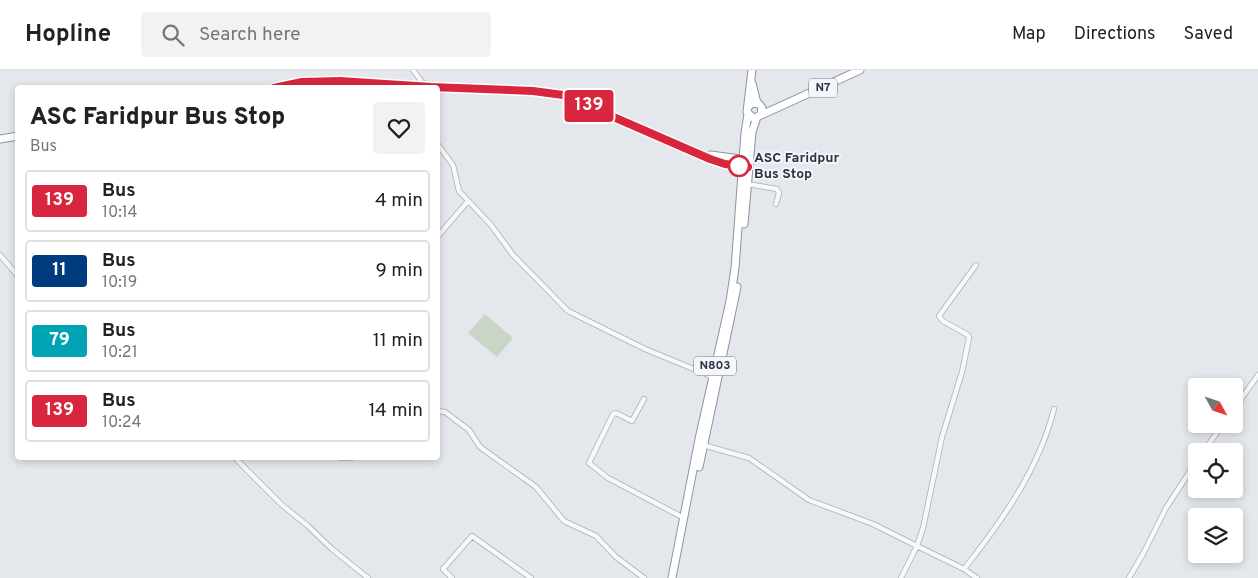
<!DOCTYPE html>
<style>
:root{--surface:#fff;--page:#f2f2f2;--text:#222;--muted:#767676;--line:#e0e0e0}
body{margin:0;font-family:Overpass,sans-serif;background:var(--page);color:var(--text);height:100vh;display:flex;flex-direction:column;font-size:19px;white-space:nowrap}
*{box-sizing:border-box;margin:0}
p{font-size:16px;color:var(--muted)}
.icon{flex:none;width:28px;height:28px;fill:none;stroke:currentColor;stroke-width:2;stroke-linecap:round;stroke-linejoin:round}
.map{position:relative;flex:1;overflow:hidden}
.side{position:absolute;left:15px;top:15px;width:425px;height:375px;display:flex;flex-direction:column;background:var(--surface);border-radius:5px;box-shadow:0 2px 8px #0003}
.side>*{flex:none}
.badge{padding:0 10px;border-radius:4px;font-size:18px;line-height:32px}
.needle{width:32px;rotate:130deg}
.fabs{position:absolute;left:1188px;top:308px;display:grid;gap:10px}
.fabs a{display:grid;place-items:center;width:55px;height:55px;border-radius:5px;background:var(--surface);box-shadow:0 2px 8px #0003;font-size:25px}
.map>.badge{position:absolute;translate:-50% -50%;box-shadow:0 0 0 2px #fff}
.round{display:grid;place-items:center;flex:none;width:52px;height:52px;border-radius:5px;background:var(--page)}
.head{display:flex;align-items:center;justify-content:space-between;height:85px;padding:0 15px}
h1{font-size:24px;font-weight:800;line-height:38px}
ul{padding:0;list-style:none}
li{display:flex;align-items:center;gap:15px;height:62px;margin:0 10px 8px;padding:0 5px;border:2px solid var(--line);border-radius:5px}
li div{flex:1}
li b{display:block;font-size:19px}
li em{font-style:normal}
li .badge{min-width:55px;font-weight:700;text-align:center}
header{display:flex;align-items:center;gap:30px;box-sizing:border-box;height:70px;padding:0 25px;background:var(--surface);border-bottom:1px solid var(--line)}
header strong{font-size:24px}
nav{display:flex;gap:28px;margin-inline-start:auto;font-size:18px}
.search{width:350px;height:45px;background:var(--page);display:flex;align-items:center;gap:12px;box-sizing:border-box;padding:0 18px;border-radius:5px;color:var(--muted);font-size:19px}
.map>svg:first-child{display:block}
</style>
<header>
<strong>Hopline</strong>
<div class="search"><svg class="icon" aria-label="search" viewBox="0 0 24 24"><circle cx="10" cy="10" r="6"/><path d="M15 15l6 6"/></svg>Search here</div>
<nav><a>Map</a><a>Directions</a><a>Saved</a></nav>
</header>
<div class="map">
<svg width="1258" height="508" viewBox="0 0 1258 508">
<rect width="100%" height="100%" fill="#e4e7ec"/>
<path fill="#c9d6c5" d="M 485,244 L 513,268 L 497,287 L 468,263 Z"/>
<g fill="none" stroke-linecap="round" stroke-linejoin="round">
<defs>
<path id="minor" d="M 413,0 L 425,16
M 438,75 L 453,95 L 459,121 L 491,155 L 513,185 L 568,241 L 645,279 L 713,307
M 747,114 L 777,119 L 779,123 L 776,134
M 438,166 L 468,131
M 0,185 L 18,206
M 976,195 L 939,246 L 943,251 L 968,265 L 969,268 L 962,302 L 942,367 L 923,458 L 917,476 L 964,499 L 977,508
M 644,329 L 632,351 L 616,343 L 613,344 L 589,393 L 608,408 L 684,448
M 1234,339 L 1258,305
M 438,341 L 445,342 L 469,360 L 480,377 L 536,417 L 564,451 L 596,466 L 616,487 L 644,508
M 703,375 L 749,388 L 809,430 L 873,454 L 917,476 L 901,508
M 1204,381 L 1223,354
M 235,388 L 282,435 L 308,456 L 332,479 L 368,508
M 341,388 L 351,388
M 964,499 C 1002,451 1039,399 1054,339
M 452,508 L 443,499 L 472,466 L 531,508
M 1129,508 L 1143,484 L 1166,438 L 1196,392"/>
<path id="trunk" d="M 752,13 L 757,33
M 274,18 L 302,12 L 340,11 L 431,17 L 533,21 L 563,25 L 710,89 L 725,93 L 748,97
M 749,36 L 752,33 L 759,34 L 762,38 L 761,44 L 757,47 L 753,48 L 747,42 L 752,0
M 759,46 L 860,0
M 0,69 L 18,66
M 711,85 L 747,90
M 744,154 L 752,62 L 757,47
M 699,397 L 737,217
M 672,508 L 699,369 L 730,231 L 735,198 L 745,63 L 748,44"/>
</defs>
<use href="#minor" stroke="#a9aeb7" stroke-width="6"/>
<use href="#trunk" stroke="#8b94a3" stroke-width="9"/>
<use href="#minor" stroke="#f7f8fa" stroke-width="4.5"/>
<use href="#trunk" stroke="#fff" stroke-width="7"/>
</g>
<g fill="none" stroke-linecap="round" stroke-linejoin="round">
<defs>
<path id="line" d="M 274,18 L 302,12 L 340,11 L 431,17 L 533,21 L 563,25 L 710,89 L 725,94 L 748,97"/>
</defs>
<use href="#line" stroke="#fff" stroke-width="11"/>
<use href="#line" stroke="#d7263d" stroke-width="8"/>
</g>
<circle fill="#fff" stroke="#d7263d" stroke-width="2.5" cx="739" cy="96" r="10"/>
<g text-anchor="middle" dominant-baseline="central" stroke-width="4" stroke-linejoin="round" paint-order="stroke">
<g fill="#f4f6f9" stroke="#676e7b" stroke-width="1">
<rect x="809" y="8.5" width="28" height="19" rx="4"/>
<rect x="694" y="286.5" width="42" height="19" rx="4"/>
</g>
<g font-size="12" font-weight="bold" fill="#2b3445">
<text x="823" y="18">N7</text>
<text x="715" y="296">N803</text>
</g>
<g font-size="14" font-weight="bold" fill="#2b3445" stroke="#f4f6f9" text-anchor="start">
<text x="754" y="88">ASC Faridpur<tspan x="754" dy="16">Bus Stop</tspan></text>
</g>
</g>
</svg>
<div class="fabs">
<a><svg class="needle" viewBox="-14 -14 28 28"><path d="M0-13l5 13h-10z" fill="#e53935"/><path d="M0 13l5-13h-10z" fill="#767676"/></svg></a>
<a><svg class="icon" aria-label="locate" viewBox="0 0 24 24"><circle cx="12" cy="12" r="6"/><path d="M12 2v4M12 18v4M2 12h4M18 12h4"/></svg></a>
<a><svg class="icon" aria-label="layers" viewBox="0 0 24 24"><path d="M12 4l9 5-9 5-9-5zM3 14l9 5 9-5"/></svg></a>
</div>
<b class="badge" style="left:589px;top:36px;background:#d7263d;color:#fff">139</b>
<section class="side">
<div class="head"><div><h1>ASC Faridpur Bus Stop</h1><p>Bus</p></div><a class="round"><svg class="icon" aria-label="heart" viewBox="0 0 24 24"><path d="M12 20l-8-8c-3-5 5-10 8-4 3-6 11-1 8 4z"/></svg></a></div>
<ul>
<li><span class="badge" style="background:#d7263d;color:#fff">139</span><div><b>Bus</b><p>10:14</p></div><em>4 min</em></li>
<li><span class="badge" style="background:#003b80;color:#fff">11</span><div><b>Bus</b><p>10:19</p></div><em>9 min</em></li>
<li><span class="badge" style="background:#00a3b4;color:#fff">79</span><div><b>Bus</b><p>10:21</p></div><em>11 min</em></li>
<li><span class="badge" style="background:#d7263d;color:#fff">139</span><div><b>Bus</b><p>10:24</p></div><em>14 min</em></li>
</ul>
</section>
</div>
